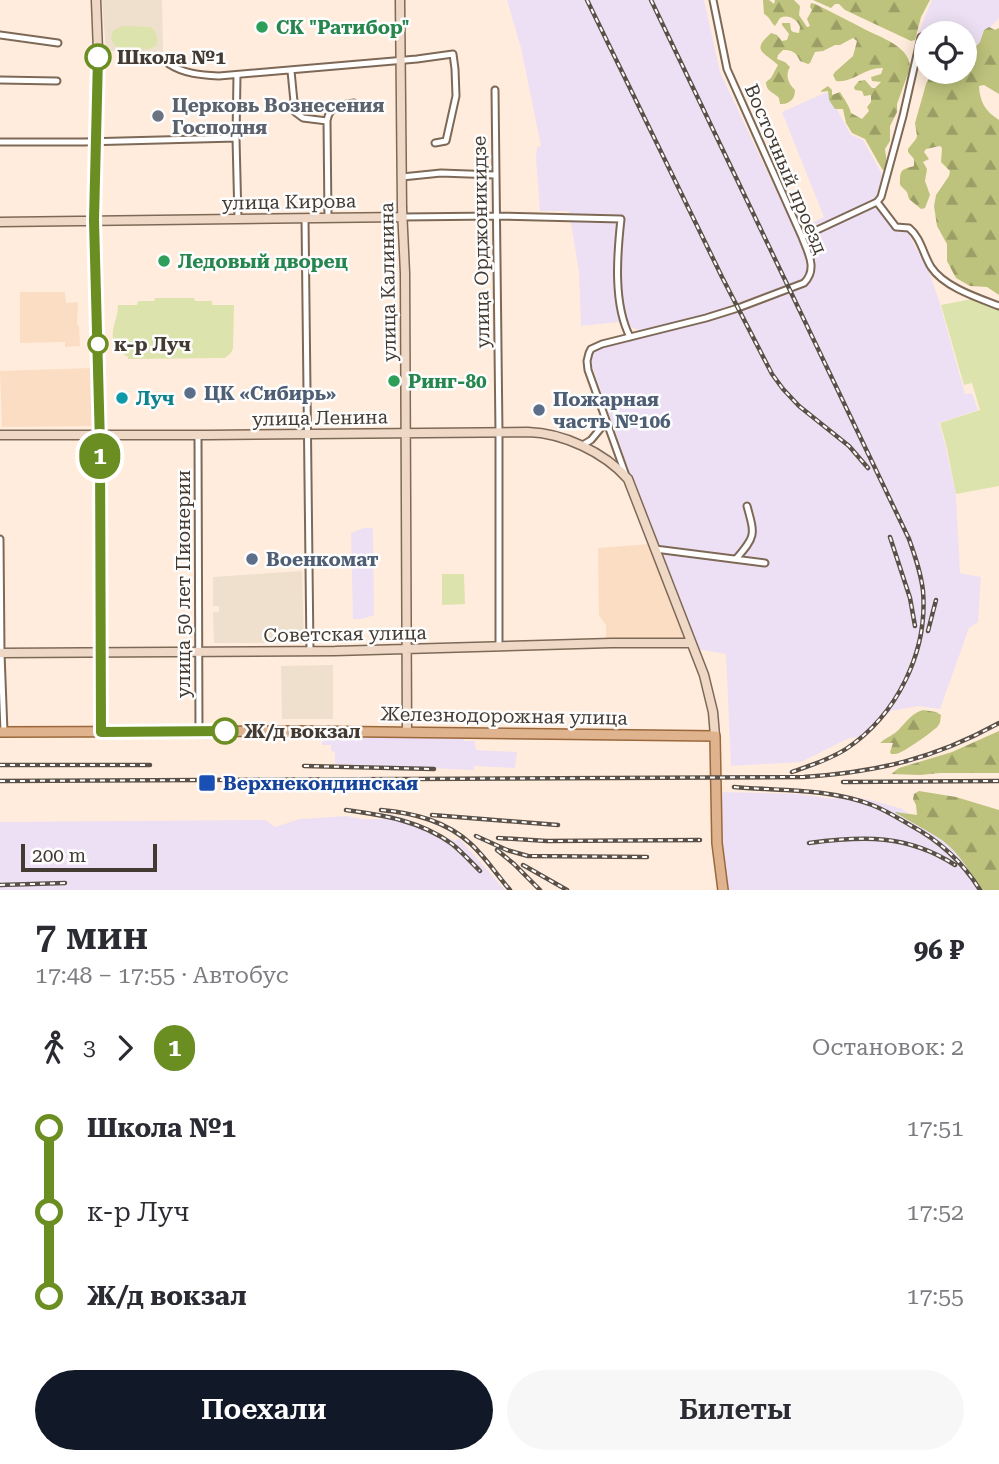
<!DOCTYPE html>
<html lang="ru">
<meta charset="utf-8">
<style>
:root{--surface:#fff;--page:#f7f7f7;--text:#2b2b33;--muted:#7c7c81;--accent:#111827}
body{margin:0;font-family:"Roboto Serif",serif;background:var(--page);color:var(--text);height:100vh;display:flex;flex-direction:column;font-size:26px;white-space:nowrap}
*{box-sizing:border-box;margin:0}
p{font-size:23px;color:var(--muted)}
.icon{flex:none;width:38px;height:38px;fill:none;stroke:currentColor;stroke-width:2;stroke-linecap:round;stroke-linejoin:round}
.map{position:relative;height:890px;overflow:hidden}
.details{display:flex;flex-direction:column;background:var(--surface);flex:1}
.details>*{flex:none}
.badge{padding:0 14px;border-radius:23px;font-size:24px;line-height:46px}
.fabs{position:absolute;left:914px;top:21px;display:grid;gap:14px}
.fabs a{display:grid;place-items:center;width:63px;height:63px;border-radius:50%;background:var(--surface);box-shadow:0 4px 18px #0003;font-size:35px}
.scale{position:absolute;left:21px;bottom:18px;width:136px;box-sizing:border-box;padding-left:7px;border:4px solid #433a32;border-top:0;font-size:19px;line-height:24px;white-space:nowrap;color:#433a32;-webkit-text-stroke:5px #fdfdfd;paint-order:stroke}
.map>.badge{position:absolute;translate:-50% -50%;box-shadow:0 0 0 4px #fff}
.legs{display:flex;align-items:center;gap:10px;height:77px;padding:0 35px;font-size:23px}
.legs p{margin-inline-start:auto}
.summary{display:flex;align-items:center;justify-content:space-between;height:119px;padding:0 35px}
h1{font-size:38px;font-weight:600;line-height:52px}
.primary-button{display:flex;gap:14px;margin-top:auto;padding:14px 35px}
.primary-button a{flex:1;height:80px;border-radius:42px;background:var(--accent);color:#fff;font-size:28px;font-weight:600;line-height:80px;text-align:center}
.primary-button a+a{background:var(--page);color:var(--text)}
ul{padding:0 35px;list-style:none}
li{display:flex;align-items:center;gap:24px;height:84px;font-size:26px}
li i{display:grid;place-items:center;width:10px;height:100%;margin:0 9px;background:currentColor}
li i::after{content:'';width:18px;height:18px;margin:-9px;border:5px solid;border-radius:50%;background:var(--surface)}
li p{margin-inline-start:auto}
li:first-child i{background:linear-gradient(#0000 50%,currentColor 0)}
li:last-child i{background:linear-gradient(currentColor 50%,#0000 0)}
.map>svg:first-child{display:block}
</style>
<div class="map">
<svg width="999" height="890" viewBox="0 0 999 890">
<defs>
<pattern id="forest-firs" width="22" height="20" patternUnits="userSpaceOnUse" patternTransform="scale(1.75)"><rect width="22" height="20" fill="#bdc37c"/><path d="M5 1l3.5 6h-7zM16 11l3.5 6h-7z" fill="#9b9f66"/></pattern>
</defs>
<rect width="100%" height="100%" fill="#ffecdc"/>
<path fill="#fbddc4" d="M 20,292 L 65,292 L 66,303 L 78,302 L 77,324 L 79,326 L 80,346 L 65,347 L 65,342 L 20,343 Z
M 92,368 L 94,426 L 2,427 L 0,371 Z
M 650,544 L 688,640 L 606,639 L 606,625 L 599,616 L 598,548 Z"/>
<path fill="#ede0f4" d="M 507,0 L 704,0 L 720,72 L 804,250 L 807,268 L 804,278 L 797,282 L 712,312 L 678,322 L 639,330 L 618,322 L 581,326 L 579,272 L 569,211 L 540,211 L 536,158 L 537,147 L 541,146 L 521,48 Z
M 932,0 L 999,0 L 999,18 L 989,29 L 993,32 L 964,61 L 964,33 L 926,33 L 926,41 L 918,34 Z
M 827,92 L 851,135 L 863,140 L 882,174 L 878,191 L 883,201 L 900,228 L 907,230 L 918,252 L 922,251 L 939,301 L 965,394 L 972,393 L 978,410 L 939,423 L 945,444 L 956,495 L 960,573 L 981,577 L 978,622 L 969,628 L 940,709 L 918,706 L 891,711 L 866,736 L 849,738 L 801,762 L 731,766 L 726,654 L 697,649 L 623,454 L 591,363 L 591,359 L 594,352 L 599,349 L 733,313 L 801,288 L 811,281 L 814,274 L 814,260 L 802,228 L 824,217 L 782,112 Z
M 364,528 L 373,528 L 374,615 L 362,619 L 353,619 L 351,533 Z
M 408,735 L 412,735 L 412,737 L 464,738 L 464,741 L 475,741 L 476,750 L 517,752 L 515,768 L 474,766 L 474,770 L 335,764 L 335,752 L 331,751 L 331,745 L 322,745 L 322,736 L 408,737 Z
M 720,792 L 799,794 L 834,799 L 836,793 L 879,802 L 902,809 L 942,835 L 962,853 L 984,890 L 726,890 L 721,851 Z
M 388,814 L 407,819 L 455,841 L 459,838 L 505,890 L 0,890 L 0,822 L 266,820 L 275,827 L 300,819 L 347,816 L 363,819 L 386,819 Z"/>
<path fill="#eee0cd" d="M 102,0 L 162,0 L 163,52 L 106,51 Z
M 302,571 L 304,643 L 214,643 L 213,612 L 219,612 L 219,606 L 213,606 L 213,577 Z
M 333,665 L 333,719 L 282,719 L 281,666 Z"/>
<path fill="#dde3ad" d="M 123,26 L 151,27 C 157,33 159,38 156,46 L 149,49 L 122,49 C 116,48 112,43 111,37 L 114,30 Z
M 155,298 L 194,298 L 195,301 L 212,301 L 212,305 L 234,305 L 233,348 L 231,353 L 225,358 L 128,359 L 128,357 C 101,339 118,326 118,305 L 137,305 L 138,301 L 154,301 Z
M 972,299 L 983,302 L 999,309 L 999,486 L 956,494 L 946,444 L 940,423 L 980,410 L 972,383 L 964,385 L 941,305 Z
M 442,574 L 464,574 L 465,604 L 442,605 Z"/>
<path fill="url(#forest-firs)" d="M 763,0 L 769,0 L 774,4 L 775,0 L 794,0 L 800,6 L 799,15 L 807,27 L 810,26 L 807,19 L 812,10 L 810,7 L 811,3 L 815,4 C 832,12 849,21 866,30 C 880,37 911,47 910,68 L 897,104 L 897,112 L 890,126 L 890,141 L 885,149 L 887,165 L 885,171 L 882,169 L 865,139 L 852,133 L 846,123 L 843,109 L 835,109 L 829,100 L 828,91 L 821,92 L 822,90 L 828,86 L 832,90 L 832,95 L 840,92 C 844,99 849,105 851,113 L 862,119 L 869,111 L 867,107 L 871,102 L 871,95 L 864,96 L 862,91 L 855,90 L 854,87 L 859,81 L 865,80 L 872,88 L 875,88 L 881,82 L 872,81 L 871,77 L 881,74 L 883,68 C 865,67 851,84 836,81 L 833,75 L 835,72 L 853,56 L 857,41 L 853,38 L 840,45 L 835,45 L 823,51 L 815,52 L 810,63 L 808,64 L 800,61 C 796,52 792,50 783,50 L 778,55 L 777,59 L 785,62 L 790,67 C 785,75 788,83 795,90 C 795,99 789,105 780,104 L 779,98 C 774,92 766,92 766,82 L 771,78 L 778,65 C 763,51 751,51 771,33 L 777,35 L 782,41 L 787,40 L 789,34 L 782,25 L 782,23 L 790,23 L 791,30 L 793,32 L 799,33 L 800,27 C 797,19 788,14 780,18 L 775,26 C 771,23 770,17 764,14 Z
M 813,0 L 930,0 L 921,17 L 915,40 L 911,41 L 845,10 L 839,4 L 835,4 L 831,8 Z
M 999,16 L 999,94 L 984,85 L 979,86 C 980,102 985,111 999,120 L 999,295 L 987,287 L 970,286 L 956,278 L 947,261 L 947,244 L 937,226 L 934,206 L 936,195 L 949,176 L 950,171 L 941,162 L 942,148 L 940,146 L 926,149 L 924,152 L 929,159 L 923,162 L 927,169 L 925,181 L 930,195 L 925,208 L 921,209 L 909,199 L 907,192 L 900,185 C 900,170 900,170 914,166 L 914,159 L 908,152 L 908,149 L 916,139 L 917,136 L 915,123 L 926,84 L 929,78 L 938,72 L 964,72 L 964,63 L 971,56 L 973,50 L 980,42 L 984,30 L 989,27 L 995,30 L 999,28 Z
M 923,710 L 936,712 L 941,715 C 940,720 941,722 938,726 C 935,730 908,749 903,751 C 897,754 897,754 891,754 L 890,752 L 893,743 L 880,743 C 884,739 889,737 895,733 C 905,725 909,714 923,710 Z
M 999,731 L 999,773 L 940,773 L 920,775 L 891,774 L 899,768 L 952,752 Z
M 919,791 L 956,797 L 999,810 L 999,890 L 981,890 C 970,872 960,854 943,841 C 928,830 911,823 895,812 L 917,815 L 916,805 L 913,799 L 914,794 Z"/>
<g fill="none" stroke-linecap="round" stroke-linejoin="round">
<defs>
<path id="street" d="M 0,35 L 58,43
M 169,64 C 184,74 202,75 219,76 L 417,59 L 453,54 L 455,69 L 456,96 L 446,141 L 435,143
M 291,71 L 295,112 L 303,118 L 327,121 L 328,218
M 237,75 L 236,138 L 238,219
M 0,80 L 57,81
M 495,90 L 499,433 L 499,646
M 327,121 C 329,106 340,105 354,103
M 0,142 L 84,142 L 236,138
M 402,177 L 441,173 L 495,175
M 877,202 L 896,227 L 909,228 C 921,238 923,254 931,267 C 944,287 978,298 999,306
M 403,217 L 495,216 L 621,219 C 617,255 613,304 630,337
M 305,218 L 310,651
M 802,237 L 877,202 L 881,197 L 903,116 L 921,37
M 198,436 L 199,731
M 581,446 L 591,440 L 606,422
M 625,473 L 588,370 L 587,361 L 589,353 L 591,349 L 602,344 L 706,318 L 738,308 L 804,283 C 818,269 808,253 802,237 L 727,69 L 713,0
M 0,539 L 1,653 L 4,732
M 655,549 L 765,563
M 736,559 C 756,536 755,535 747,506"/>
<path id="secondary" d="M 96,0 L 98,51 L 95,220 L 100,436 L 101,732
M 400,0 L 402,208 L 405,273 L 407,732
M 0,222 L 403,217
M 0,435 L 209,435 L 528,432 C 563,433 604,452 628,479 L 704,675 L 713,712 L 715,736
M 0,653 L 335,651 L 611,643 L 691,643"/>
<path id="primary" d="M 0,732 L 297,731 L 715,736 L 717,843 L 723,890"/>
</defs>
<use href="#street" stroke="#7e6957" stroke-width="9"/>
<use href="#secondary" stroke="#7e6957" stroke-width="11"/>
<use href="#primary" stroke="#9b683c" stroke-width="12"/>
<use href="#street" stroke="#fff" stroke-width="5"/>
<use href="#secondary" stroke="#efd9c6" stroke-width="8"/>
<use href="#primary" stroke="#dfb38e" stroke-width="9"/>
<defs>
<path id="rail" d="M 587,0 L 722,277 L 772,374 L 783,389 L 799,406 L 849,446 L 868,468
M 651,0 L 909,539 C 915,556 921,573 923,591 C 928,652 897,715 846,749 C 829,760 811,765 792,772
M 890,537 L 910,598 L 915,626
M 928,631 L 936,600
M 0,765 L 150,765
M 304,766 L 434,769
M 0,781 L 804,777 C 877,772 934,759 999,723
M 843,782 L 999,781
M 734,787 C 780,791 828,788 872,805 C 885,810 898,818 910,825 C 940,841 962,861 980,890
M 346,810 C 383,815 421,821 452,844 C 462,852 471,862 480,871
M 381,810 C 414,813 446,821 471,844 C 486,858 497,875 510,890
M 432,815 L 558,825
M 476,836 L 507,850 L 528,856 L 647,857
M 498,838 L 547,841 L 700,840
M 809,843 C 863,836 907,834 955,865
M 497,850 L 514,864 L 540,890
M 523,865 L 567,890
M 0,885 L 65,883"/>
</defs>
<use href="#rail" stroke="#5a5047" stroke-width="4.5"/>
<use href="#rail" stroke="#fdfdfd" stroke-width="2" stroke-dasharray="5" stroke-linecap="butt"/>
</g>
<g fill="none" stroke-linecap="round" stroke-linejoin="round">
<defs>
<path id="line-1" d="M 98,57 L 94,220 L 100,444 L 101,732 L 225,731"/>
</defs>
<use href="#line-1" stroke="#fff" stroke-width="16"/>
<use href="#line-1" stroke="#6b8e23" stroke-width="10"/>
</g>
<g fill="#2e9e5b" stroke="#fdfdfd" stroke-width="2.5">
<circle cx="262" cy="27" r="7"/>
<circle cx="164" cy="261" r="7"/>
<circle cx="394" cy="381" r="7"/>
</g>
<g fill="#fff" stroke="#6b8e23" stroke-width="3.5">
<circle cx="98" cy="57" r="12"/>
<circle cx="98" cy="344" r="9"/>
<circle cx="225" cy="731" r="12"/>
</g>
<circle fill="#6b7280" stroke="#fdfdfd" stroke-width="2.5" cx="158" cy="116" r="7"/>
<g fill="#5c6f8a" stroke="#fdfdfd" stroke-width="2.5">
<circle cx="190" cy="393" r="7"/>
<circle cx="539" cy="410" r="7"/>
<circle cx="252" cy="559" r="7"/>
</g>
<circle fill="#0f9aa8" stroke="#fdfdfd" stroke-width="2.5" cx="122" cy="398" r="7"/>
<rect fill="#1a4fb4" stroke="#fdfdfd" stroke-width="2.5" x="198" y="774" width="18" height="18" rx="3.5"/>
<g text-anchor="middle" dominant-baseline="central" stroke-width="5" stroke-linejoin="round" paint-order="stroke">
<g font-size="19" font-weight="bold" fill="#27864d" stroke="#fdfdfd" text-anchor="start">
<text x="276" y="27">СК "Ратибор"</text>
<text x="178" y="261">Ледовый дворец</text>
<text x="408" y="381">Ринг-80</text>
</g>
<g font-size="19" font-weight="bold" fill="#433a32" stroke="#fdfdfd" text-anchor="start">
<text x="117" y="57">Школа №1</text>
<text x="114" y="344">к-р Луч</text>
<text x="244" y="731">Ж/д вокзал</text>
</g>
<g font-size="19" font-weight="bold" fill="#5b616d" stroke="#fdfdfd" text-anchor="start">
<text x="172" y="105">Церковь Вознесения<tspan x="172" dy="22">Господня</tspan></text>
</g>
<g font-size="19" fill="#433a32" stroke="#fdfdfd">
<text transform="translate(786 169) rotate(67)">Восточный проезд</text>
<text transform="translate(289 202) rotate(-1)">улица Кирова</text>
<text transform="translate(481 242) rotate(-91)">улица Орджоникидзе</text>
<text transform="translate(388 282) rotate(-91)">улица Калинина</text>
<text transform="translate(320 418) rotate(-1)">улица Ленина</text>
<text transform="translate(183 584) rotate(-90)">улица 50 лет Пионерии</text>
<text transform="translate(345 634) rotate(-1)">Советская улица</text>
<text transform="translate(504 716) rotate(1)">Железнодорожная улица</text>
</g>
<g font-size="19" font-weight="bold" fill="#4e5e75" stroke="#fdfdfd" text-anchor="start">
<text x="204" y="393">ЦК «Сибирь»</text>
<text x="553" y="399">Пожарная<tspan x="553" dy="22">часть №106</tspan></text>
<text x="266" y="559">Военкомат</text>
</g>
<g font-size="19" font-weight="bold" fill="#0d838f" stroke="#fdfdfd" text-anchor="start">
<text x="136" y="398">Луч</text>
</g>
<g font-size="19" font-weight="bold" fill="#164399" stroke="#fdfdfd" text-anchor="start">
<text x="223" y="783">Верхнекондинская</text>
</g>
</g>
</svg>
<div class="fabs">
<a><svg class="icon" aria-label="locate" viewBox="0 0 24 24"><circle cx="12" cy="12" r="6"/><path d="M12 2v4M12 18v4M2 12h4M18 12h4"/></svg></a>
</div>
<div class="scale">200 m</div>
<b class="badge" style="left:100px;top:456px;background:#6b8e23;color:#fff">1</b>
</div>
<section class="details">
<div class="summary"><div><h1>7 мин</h1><p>17:48 – 17:55 · Автобус</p></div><b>96 ₽</b></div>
<div class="legs"><svg class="icon" aria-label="walk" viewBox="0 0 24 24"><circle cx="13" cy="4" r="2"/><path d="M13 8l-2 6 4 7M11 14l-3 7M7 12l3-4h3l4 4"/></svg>3<svg class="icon" aria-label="forward" viewBox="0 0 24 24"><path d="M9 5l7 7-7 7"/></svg><b class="badge" style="background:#6b8e23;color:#fff">1</b><p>Остановок: 2</p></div>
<ul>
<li><i style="color:#6b8e23"></i><b>Школа №1</b><p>17:51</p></li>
<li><i style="color:#6b8e23"></i><span>к-р Луч</span><p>17:52</p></li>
<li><i style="color:#6b8e23"></i><b>Ж/д вокзал</b><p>17:55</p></li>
</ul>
<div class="primary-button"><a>Поехали</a><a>Билеты</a></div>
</section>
